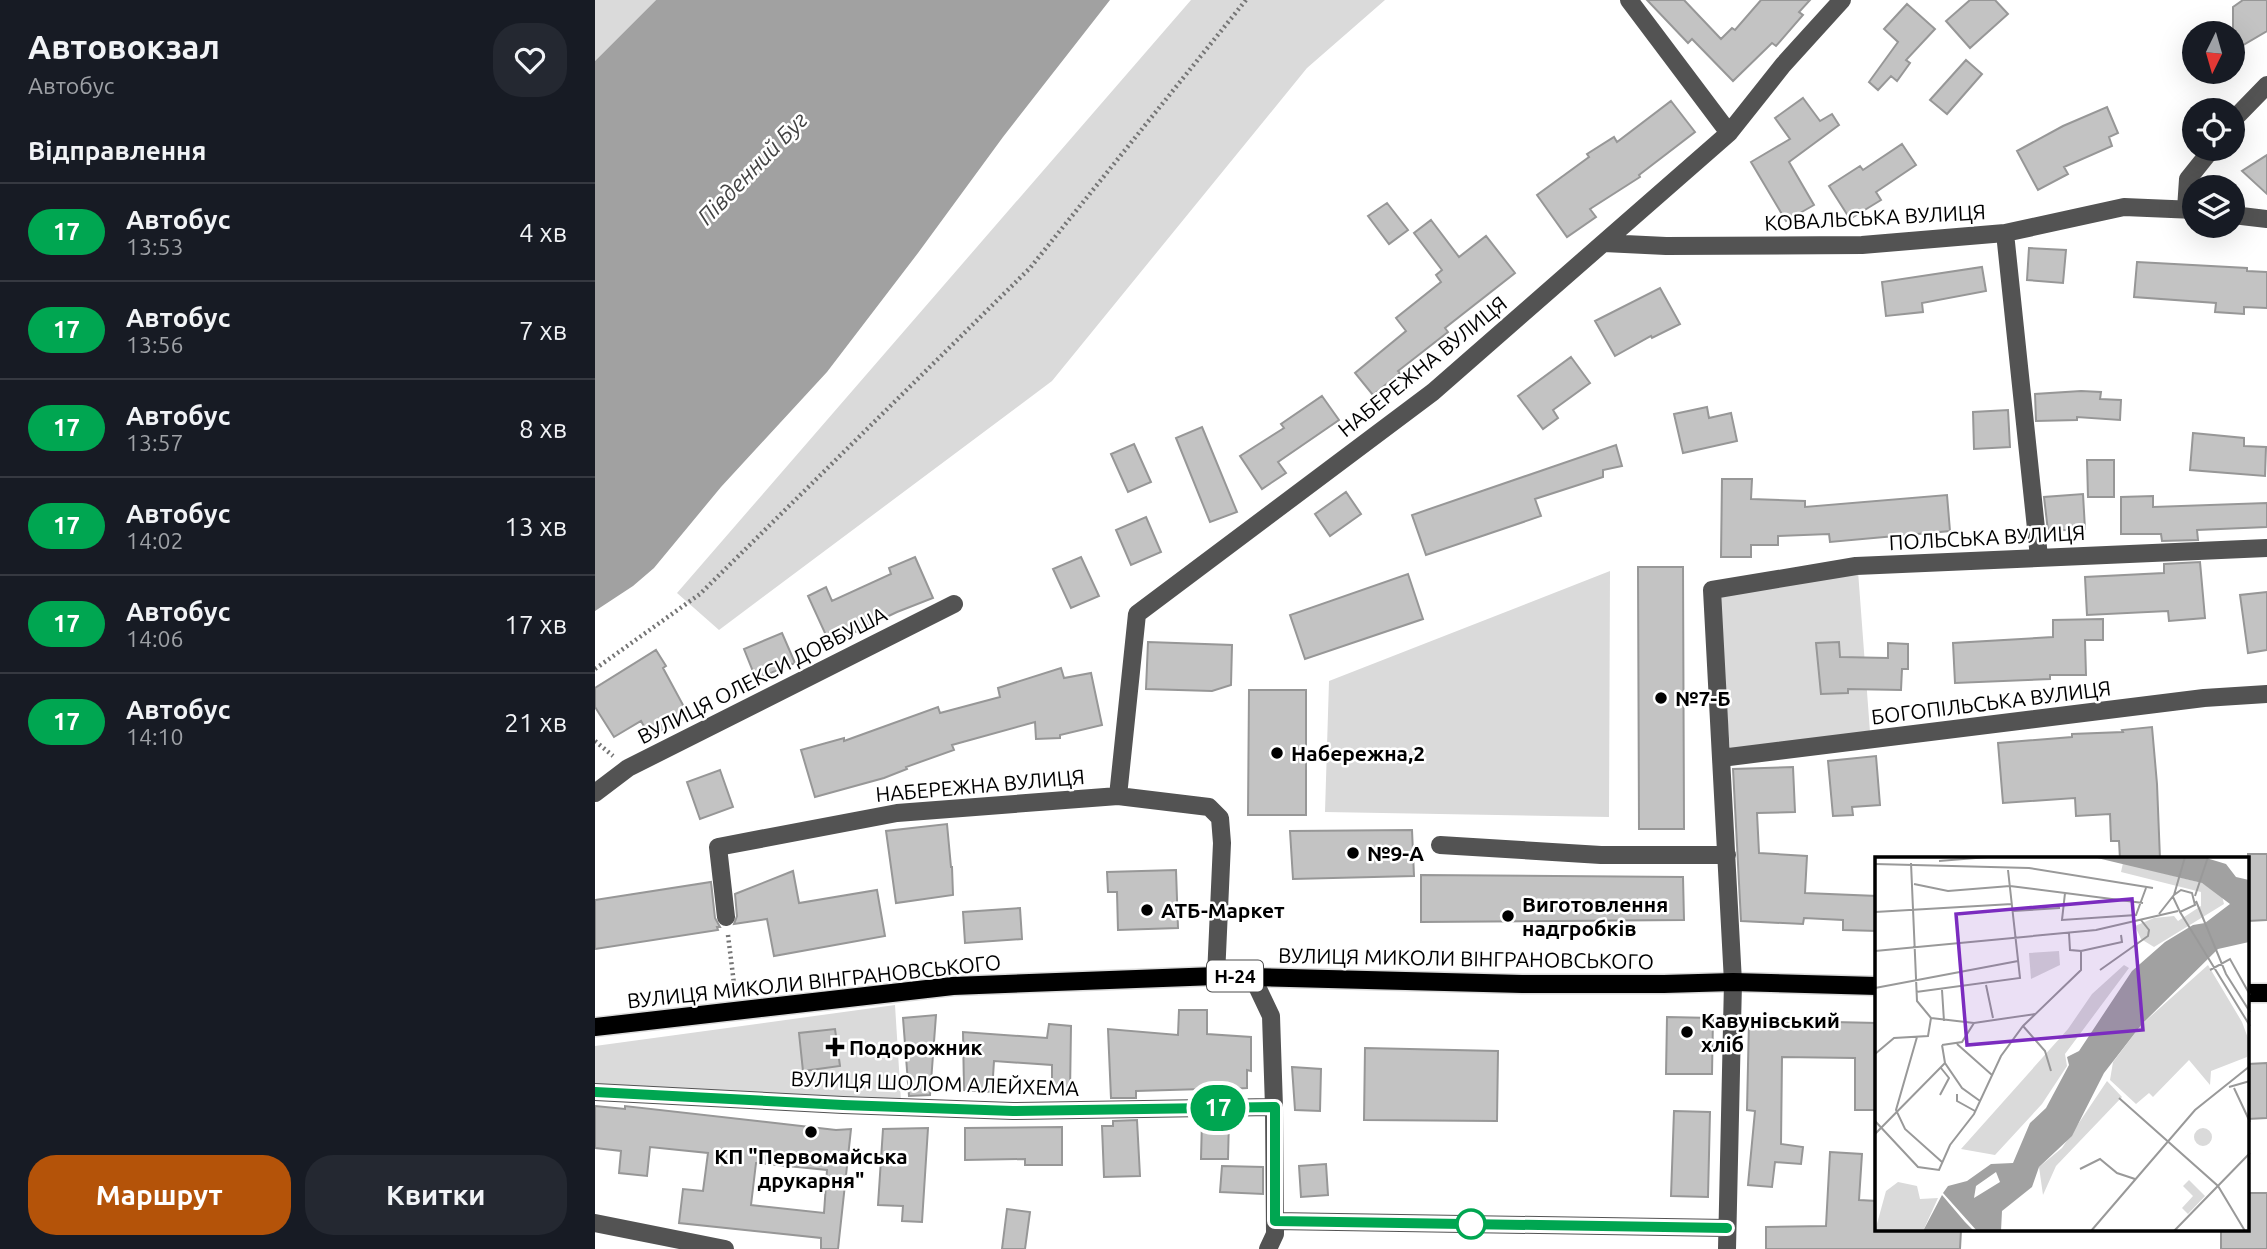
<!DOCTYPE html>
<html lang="uk">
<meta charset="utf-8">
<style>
:root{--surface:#171b24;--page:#242831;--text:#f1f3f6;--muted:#9ea1a6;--line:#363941;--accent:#b45309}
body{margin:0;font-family:Ubuntu,sans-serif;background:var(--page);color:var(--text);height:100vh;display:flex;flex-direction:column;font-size:26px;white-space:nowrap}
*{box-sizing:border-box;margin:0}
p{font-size:23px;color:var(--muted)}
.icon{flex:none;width:38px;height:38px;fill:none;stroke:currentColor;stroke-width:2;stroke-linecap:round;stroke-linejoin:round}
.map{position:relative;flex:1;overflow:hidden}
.sheet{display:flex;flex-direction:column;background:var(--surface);width:595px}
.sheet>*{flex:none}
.badge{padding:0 14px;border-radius:23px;font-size:24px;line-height:46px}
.needle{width:46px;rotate:185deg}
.controls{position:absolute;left:1587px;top:21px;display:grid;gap:14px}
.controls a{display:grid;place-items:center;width:63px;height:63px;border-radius:50%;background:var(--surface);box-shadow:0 7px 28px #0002;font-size:35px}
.map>.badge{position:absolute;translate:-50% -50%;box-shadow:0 0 0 4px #fff}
h2{padding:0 28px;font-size:26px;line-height:63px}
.round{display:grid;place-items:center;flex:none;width:74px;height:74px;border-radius:28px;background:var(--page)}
.overview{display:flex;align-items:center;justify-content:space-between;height:119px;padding:0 28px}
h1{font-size:33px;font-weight:700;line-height:52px}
.action{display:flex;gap:14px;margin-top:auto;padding:14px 28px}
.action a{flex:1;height:80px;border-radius:28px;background:var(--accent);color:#fff;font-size:28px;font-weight:700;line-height:80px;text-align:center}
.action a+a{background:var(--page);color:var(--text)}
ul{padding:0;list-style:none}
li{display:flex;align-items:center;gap:21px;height:98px;padding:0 28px;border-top:2px solid var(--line)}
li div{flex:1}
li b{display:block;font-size:26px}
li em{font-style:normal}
li .badge{min-width:77px;font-weight:700;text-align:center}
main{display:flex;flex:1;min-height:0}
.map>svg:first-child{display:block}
</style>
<main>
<section class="sheet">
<div class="overview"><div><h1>Автовокзал</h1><p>Автобус</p></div><a class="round"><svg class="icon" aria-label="heart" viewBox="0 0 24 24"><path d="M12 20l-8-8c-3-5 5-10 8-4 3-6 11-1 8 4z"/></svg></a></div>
<h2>Відправлення</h2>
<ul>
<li><span class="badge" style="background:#00a651;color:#fff">17</span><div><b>Автобус</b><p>13:53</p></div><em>4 хв</em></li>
<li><span class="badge" style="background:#00a651;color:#fff">17</span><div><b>Автобус</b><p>13:56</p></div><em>7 хв</em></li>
<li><span class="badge" style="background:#00a651;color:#fff">17</span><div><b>Автобус</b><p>13:57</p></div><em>8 хв</em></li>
<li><span class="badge" style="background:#00a651;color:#fff">17</span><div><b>Автобус</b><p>14:02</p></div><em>13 хв</em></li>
<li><span class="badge" style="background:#00a651;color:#fff">17</span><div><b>Автобус</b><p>14:06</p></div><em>17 хв</em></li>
<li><span class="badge" style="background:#00a651;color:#fff">17</span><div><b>Автобус</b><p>14:10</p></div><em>21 хв</em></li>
</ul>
<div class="action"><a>Маршрут</a><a>Квитки</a></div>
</section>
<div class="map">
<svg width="1672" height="1249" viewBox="0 0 1672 1249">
<rect width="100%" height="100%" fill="#fff"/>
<path fill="#dadada" d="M 0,0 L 61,0 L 0,61 Z
M 596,0 L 790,0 L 712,68 L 457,381 L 124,630 L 82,593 Z
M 1015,571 L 1014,817 L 730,812 L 734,681 Z
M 1263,571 L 1275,732 L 1135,749 L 1122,596 Z
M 300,1005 L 306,1101 L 0,1086 L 0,1046 Z"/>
<path fill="#a1a1a1" d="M 61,0 L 515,0 L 408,137 L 323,253 L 232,372 L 126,487 L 59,568 L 38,586 L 0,611 L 0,61 Z"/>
<path fill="#c3c3c3" stroke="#979797" stroke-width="2" fill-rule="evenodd" d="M 1052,0 L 1089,0 L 1126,39 L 1137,28 L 1140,30 L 1166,0 L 1215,0 L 1204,12 L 1208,15 L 1181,46 L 1177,43 L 1138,81 L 1097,39 L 1093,43 Z
M 1375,0 L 1400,0 L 1413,14 L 1375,48 L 1351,21 Z
M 1648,0 L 1672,0 L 1672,31 L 1638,51 L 1638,7 Z
M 1312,4 L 1340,29 L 1311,60 L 1315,63 L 1302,81 L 1296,76 L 1283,90 L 1274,82 L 1303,42 L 1289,29 Z
M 1371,60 L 1387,74 L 1352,114 L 1335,100 Z
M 1208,98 L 1225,121 L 1237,114 L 1244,125 L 1194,162 L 1219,205 L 1191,221 L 1156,162 L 1195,139 L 1180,118 Z
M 1076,101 L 1100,132 L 1044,175 L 1045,177 L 995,209 L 1001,217 L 972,237 L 942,195 L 994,157 L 992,154 L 1019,137 L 1022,142 Z
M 1512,107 L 1523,133 L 1514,137 L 1517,146 L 1469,167 L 1473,174 L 1443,190 L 1422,151 L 1468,126 Z
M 1307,144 L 1321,165 L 1281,192 L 1286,200 L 1255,219 L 1234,186 L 1265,166 L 1268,170 Z
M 1672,155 L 1672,194 L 1647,171 Z
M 792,203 L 813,230 L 794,244 L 773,216 Z
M 836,220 L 864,257 L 891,236 L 920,273 L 850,328 L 853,332 L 803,371 L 805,373 L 778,395 L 760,373 L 811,331 L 801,318 L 846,282 L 841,275 L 847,270 L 819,233 Z
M 1434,248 L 1471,250 L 1468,283 L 1432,280 Z
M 1542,262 L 1652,268 L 1652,271 L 1672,272 L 1672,308 L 1649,307 L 1649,314 L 1620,312 L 1621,303 L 1539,297 Z
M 1387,267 L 1391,291 L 1327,303 L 1328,312 L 1291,316 L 1287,282 Z
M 1065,288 L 1085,324 L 1057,338 L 1056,336 L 1020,356 L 1000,321 Z
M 976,357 L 995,383 L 958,410 L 963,418 L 948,429 L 923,396 Z
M 1486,391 L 1506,392 L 1505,399 L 1526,400 L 1525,420 L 1482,417 L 1482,420 L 1441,421 L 1440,394 Z
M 727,396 L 744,420 L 683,462 L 691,473 L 667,489 L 645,456 L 689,428 L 686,424 Z
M 1112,407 L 1114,418 L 1136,413 L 1142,441 L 1088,453 L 1079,414 Z
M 1413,410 L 1415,447 L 1379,449 L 1378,412 Z
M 607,427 L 642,512 L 615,522 L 581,438 Z
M 1598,433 L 1649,438 L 1649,446 L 1671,447 L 1670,476 L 1595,470 Z
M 539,444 L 556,482 L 533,492 L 516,454 Z
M 1021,445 L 1027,466 L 1008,470 L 1008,477 L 940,499 L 946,516 L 831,555 L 817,515 Z
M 1492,460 L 1519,460 L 1519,497 L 1493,497 Z
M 1127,479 L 1157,479 L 1156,499 L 1210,501 L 1210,507 L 1352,495 L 1355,531 L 1235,542 L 1234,534 L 1183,536 L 1183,545 L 1156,545 L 1156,557 L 1126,557 Z
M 751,492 L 766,514 L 735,536 L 720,514 Z
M 1488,494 L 1490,529 L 1453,531 L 1449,497 Z
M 1558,496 L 1558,507 L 1672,503 L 1672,527 L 1602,530 L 1603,540 L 1567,541 L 1566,534 L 1526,534 L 1526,497 Z
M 551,517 L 566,552 L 536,565 L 521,530 Z
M 320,557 L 338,598 L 302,612 L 235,644 L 213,596 L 231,587 L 237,601 L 296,574 L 294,568 Z
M 486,557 L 504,596 L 476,608 L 458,569 Z
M 1605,562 L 1610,618 L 1574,621 L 1573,611 L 1492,615 L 1490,577 L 1569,573 L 1569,564 Z
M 1043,567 L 1088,567 L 1089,829 L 1044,829 Z
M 813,574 L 828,619 L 710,659 L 695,615 Z
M 1672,592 L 1672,650 L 1653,653 L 1645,595 Z
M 1508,619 L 1508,640 L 1490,640 L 1491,675 L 1455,675 L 1455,679 L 1360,683 L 1358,643 L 1458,637 L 1458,620 Z
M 187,633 L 200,663 L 161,679 L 149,649 Z
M 553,642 L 637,645 L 636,685 L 617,691 L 551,689 Z
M 1244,642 L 1245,657 L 1293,658 L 1293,643 L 1313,644 L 1313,669 L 1307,669 L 1306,690 L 1253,689 L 1253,693 L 1226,694 L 1221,643 Z
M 61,650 L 71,666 L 68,668 L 94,716 L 55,737 L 46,721 L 19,737 L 0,707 L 0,688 Z
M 466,668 L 469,678 L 496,673 L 507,725 L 465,735 L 465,738 L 441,739 L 440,722 L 357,745 L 359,750 L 311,767 L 312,769 L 289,778 L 220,797 L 206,750 L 249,738 L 249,741 L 343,707 L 345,713 L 405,697 L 403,688 Z
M 654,690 L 711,690 L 711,815 L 653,815 Z
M 1557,727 L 1562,784 L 1565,859 L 1525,859 L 1524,841 L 1516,841 L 1515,814 L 1481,816 L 1480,798 L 1408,803 L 1403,743 L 1477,737 L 1477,734 L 1528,732 L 1527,730 Z
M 1281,756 L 1285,805 L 1257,807 L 1258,815 L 1238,816 L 1233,761 Z
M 1198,767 L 1200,812 L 1162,813 L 1164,853 L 1212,856 L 1210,893 L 1282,896 L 1282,931 L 1248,930 L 1248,920 L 1209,918 L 1208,924 L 1146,921 L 1138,769 Z
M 125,770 L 138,807 L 105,819 L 92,782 Z
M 352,824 L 356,867 L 357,867 L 358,895 L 301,903 L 291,831 Z
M 817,830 L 819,876 L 698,879 L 695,831 Z
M 1653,854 L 1672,854 L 1672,920 L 1653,921 Z
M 581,870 L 583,928 L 523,930 L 522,892 L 513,892 L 512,872 Z
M 198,871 L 204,903 L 282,890 L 290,936 L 179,956 L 172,919 L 139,924 L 142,916 L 140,894 Z
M 826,875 L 1088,877 L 1089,920 L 826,922 Z
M 116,882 L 120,918 L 125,927 L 122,927 L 123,930 L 0,949 L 0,900 Z
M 425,908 L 427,939 L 370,943 L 368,912 Z
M 584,1010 L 612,1010 L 612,1034 L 656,1037 L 656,1071 L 652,1070 L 652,1088 L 634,1089 L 634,1096 L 608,1097 L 608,1089 L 541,1091 L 541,1098 L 516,1098 L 513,1029 L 583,1035 Z
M 341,1015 L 335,1095 L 314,1096 L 308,1018 Z
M 1072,1017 L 1118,1018 L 1117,1074 L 1071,1074 Z
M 1154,1020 L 1282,1023 L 1282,1110 L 1260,1110 L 1260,1058 L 1187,1057 L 1186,1144 L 1208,1147 L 1206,1164 L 1180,1162 L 1177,1187 L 1153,1185 L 1160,1111 L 1152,1110 Z
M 454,1024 L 476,1026 L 475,1093 L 457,1092 L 457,1065 L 399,1061 L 397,1092 L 369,1090 L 368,1032 L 452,1038 Z
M 240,1029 L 245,1066 L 208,1071 L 204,1033 Z
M 770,1048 L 903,1051 L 902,1121 L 769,1120 Z
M 1672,1063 L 1672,1118 L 1653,1119 L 1653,1064 Z
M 697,1067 L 726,1069 L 725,1111 L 700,1110 Z
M 0,1106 L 30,1109 L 30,1106 L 241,1130 L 256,1129 L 243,1249 L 226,1249 L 226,1238 L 84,1223 L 88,1189 L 108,1191 L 113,1153 L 55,1147 L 52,1176 L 24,1173 L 26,1151 L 0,1148 ZM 161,1163 L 232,1170 L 229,1213 L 156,1205 Z
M 1079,1111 L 1115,1112 L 1113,1197 L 1076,1196 Z
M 607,1119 L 634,1119 L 633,1159 L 606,1159 Z
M 542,1120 L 545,1176 L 509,1177 L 507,1126 L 518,1126 L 518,1121 Z
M 467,1127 L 467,1165 L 430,1165 L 430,1159 L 370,1160 L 370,1128 Z
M 333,1128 L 327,1222 L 307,1221 L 308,1206 L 283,1205 L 288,1129 Z
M 1235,1152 L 1267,1154 L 1264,1200 L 1282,1201 L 1282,1230 L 1366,1230 L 1365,1249 L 1171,1249 L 1171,1227 L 1231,1226 Z
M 731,1164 L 733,1195 L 706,1197 L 704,1166 Z
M 627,1166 L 668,1167 L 668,1194 L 625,1192 Z
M 1653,1193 L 1672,1193 L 1672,1249 L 1626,1249 L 1626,1230 L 1653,1230 Z
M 412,1209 L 435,1212 L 430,1249 L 407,1249 Z"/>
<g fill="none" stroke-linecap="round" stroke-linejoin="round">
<defs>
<path id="major" d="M 1653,993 L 1672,993
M 0,1027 L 358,986 L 621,976 L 927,984 L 1069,984 L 1138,982 L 1282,986"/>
</defs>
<use href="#major" stroke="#dbdbdb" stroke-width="21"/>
<path stroke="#757575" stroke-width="4.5" stroke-dasharray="2 3.5" stroke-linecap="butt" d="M 0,669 L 105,594 L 435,268 L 651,0
M 0,741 L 18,756
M 133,935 L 140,992"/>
<path stroke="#535353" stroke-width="18" d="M 1034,0 L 1134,133
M 1638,120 L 1672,85
M 1591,209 L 1593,179 L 1617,149
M 1638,215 L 1672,219
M 1410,233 L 1444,557
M 1009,243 L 1071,246 L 1267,245 L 1410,233 L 1529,207 L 1600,210
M 1126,758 L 1609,698 L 1672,694
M 0,793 L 33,768 L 359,604
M 845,845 L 1006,855 L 1132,855
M 131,917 L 123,847 L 302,813 L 523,796
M 621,976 L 627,843 L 625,818 L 614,807 L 523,796 L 542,614 L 838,392 L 1134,133 L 1188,65 L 1247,0
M 657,976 L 676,1016 L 679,1107
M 0,1092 L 248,1105 L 418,1111 L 679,1107 L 680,1234 L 673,1249
M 680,1221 L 1132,1228
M 0,1223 L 130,1249
M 1132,1249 L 1138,982 L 1117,590 L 1261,566 L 1672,548"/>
<use href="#major" stroke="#000" stroke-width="18"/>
</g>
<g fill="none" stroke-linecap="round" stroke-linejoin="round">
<defs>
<path id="line" d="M 0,1092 L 248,1105 L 418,1111 L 680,1107 L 680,1221 L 1132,1228"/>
</defs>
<use href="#line" stroke="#fff" stroke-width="16"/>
<use href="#line" stroke="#00a651" stroke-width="10"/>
</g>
<g fill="#000" stroke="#fff" stroke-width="2.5">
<circle cx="1066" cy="698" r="7"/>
<circle cx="682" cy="753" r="7"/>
<circle cx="758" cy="853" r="7"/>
<circle cx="552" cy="910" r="7"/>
<circle cx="913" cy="916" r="7"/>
<circle cx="1092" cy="1032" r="7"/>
<path d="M236.5 1036.5h7v7h7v7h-7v7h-7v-7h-7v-7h7z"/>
<circle cx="216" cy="1132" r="7"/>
</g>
<circle fill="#fff" stroke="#00a651" stroke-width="3.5" cx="876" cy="1224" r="14"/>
<g text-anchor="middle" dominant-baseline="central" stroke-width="5" stroke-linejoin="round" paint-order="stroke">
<rect fill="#fff" stroke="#4c4c4c" stroke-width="2" x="612" y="960.5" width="56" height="31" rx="5"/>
<g font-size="19" font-weight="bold" fill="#000">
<text x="640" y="976">Н-24</text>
</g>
<g font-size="21" fill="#000" stroke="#fff">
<text transform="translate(1280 217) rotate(-3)">КОВАЛЬСЬКА ВУЛИЦЯ</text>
<text transform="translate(827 366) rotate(-39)">НАБЕРЕЖНА ВУЛИЦЯ</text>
<text transform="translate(1392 537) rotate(-3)">ПОЛЬСЬКА ВУЛИЦЯ</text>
<text transform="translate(167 675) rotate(-27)">ВУЛИЦЯ ОЛЕКСИ ДОВБУША</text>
<text transform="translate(1396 702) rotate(-7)">БОГОПІЛЬСЬКА ВУЛИЦЯ</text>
<text transform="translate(385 785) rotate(-5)">НАБЕРЕЖНА ВУЛИЦЯ</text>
<text transform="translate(871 958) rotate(1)">ВУЛИЦЯ МИКОЛИ ВІНГРАНОВСЬКОГО</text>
<text transform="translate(219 981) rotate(-6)">ВУЛИЦЯ МИКОЛИ ВІНГРАНОВСЬКОГО</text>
<text transform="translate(340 1083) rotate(2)">ВУЛИЦЯ ШОЛОМ АЛЕЙХЕМА</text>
</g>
<g font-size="21" font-weight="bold" fill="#000" stroke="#fff" text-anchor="start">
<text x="1080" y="698">№7-Б</text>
<text x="696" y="753">Набережна,2</text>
<text x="772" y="853">№9-А</text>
<text x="927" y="904">Виготовлення<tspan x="927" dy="24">надгробків</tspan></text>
<text x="566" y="910">АТБ-Маркет</text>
<text x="1106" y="1020">Кавунівський<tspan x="1106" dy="24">хліб</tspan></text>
<text x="254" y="1047">Подорожник</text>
<text x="216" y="1156" text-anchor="middle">КП "Первомайська<tspan x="216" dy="24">друкарня"</tspan></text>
</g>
<g font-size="23" font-style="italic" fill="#424242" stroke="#fff">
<text transform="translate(157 168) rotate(-46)">Південний Буг</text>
</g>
</g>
<g transform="translate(1280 857)">
<rect width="374" height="374" fill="#fff"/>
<path d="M 248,6 L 327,26 L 347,39 L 349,47 L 279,90 L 266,82 L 260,69 L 279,61 L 299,59 L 303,64 L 326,49 L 326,35 L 246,15 ZM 184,94 L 185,108 L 156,122 L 154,96 ZM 249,108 L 254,111 L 190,197 L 192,209 L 167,247 L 120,298 L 86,292 L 193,172 L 217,137 ZM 333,108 L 367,165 L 374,184 L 372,200 L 336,214 L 335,228 L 314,203 L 278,240 L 274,236 L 261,247 L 235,223 L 238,205 L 267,167 ZM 232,224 L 247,240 L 181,309 L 168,338 L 164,310 L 187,291 ZM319 280a9 9 0 1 1 18 0a9 9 0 1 1-18 0ZM 314,323 L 330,339 L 313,357 L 307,351 L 318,339 L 308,329 ZM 23,325 L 42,329 L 45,342 L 63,341 L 48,374 L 0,374 L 11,334 Z" fill="#dadada"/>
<path d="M 218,0 L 328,0 L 351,7 L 361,20 L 374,23 L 374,85 L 343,92 L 267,167 L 229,216 L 197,279 L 164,310 L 157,330 L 127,354 L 126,374 L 102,374 L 68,336 L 73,329 L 92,324 L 116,307 L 138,306 L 155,266 L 171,251 L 194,208 L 192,200 L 204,194 L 257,114 L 290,85 L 318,68 L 330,66 L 355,47 L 327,26 ZM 121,315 L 125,325 L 99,341 L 101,329 ZM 67,338 L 90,365 L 99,374 L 48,374 Z" fill="#a1a1a1" fill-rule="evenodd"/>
<path fill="none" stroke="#999" stroke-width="2" d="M 64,4 L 113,0M 36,6 L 42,144 L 56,161M 0,7 L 154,11 L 278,31M 39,27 L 73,34 L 135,29 L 268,46M 190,36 L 187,63 L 261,58 L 271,31M 299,38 L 310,0M 320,39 L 333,0M 321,44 L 351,117 L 375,155M 138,54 L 185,51M 0,55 L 137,47M 305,55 L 375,169M 284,57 L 299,38 L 306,33 L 317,36 L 320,48 L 305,55 L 298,40M 0,94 L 221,73 L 303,54M 206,94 L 247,85 L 246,78M 225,113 L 273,79 L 274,73 L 266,63M 335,113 L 355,102 L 375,138M 111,128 L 118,161M 0,131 L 143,104M 67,133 L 69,164M 41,135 L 145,121 L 133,13M 56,161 L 99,166 L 160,157M 148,169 L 170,194 L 176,214M 42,180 L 21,253 L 30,272 L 67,305M 82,187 L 117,218M 67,188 L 70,206 L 87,231 L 105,244M 67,188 L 87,185 L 99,166M 0,197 L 19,181 L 53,179 L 56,161M 354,230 L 375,224M 359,231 L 375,265M 82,237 L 82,244 L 100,254M 65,238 L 74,221 L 66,211M 244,241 L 343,329 L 370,374M 0,264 L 43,310 L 64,313 L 75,288 L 99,257 L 126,199 L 148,169 L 206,113 L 206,94 L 195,93 L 194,76M 0,277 L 70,206M 205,312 L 225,302 L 242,316 L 260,322M 216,374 L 320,253 L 375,209M 299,374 L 375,296"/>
<path fill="#7b2cbf" fill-opacity="0.15" stroke="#7b2cbf" stroke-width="3.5" d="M 257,42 L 268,173 L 92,188 L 81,57 Z"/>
<rect width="374" height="374" fill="none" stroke="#000" stroke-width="3.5"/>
</g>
</svg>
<div class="controls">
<a><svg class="needle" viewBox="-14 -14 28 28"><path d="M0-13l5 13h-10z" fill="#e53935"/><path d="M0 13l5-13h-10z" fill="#9ea1a6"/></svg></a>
<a><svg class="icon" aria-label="locate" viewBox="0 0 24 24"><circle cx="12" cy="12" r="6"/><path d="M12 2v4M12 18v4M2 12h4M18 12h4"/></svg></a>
<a><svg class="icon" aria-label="layers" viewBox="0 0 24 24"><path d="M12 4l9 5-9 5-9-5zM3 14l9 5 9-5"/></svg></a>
</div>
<b class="badge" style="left:623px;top:1108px;background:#00a651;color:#fff">17</b>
</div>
</main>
